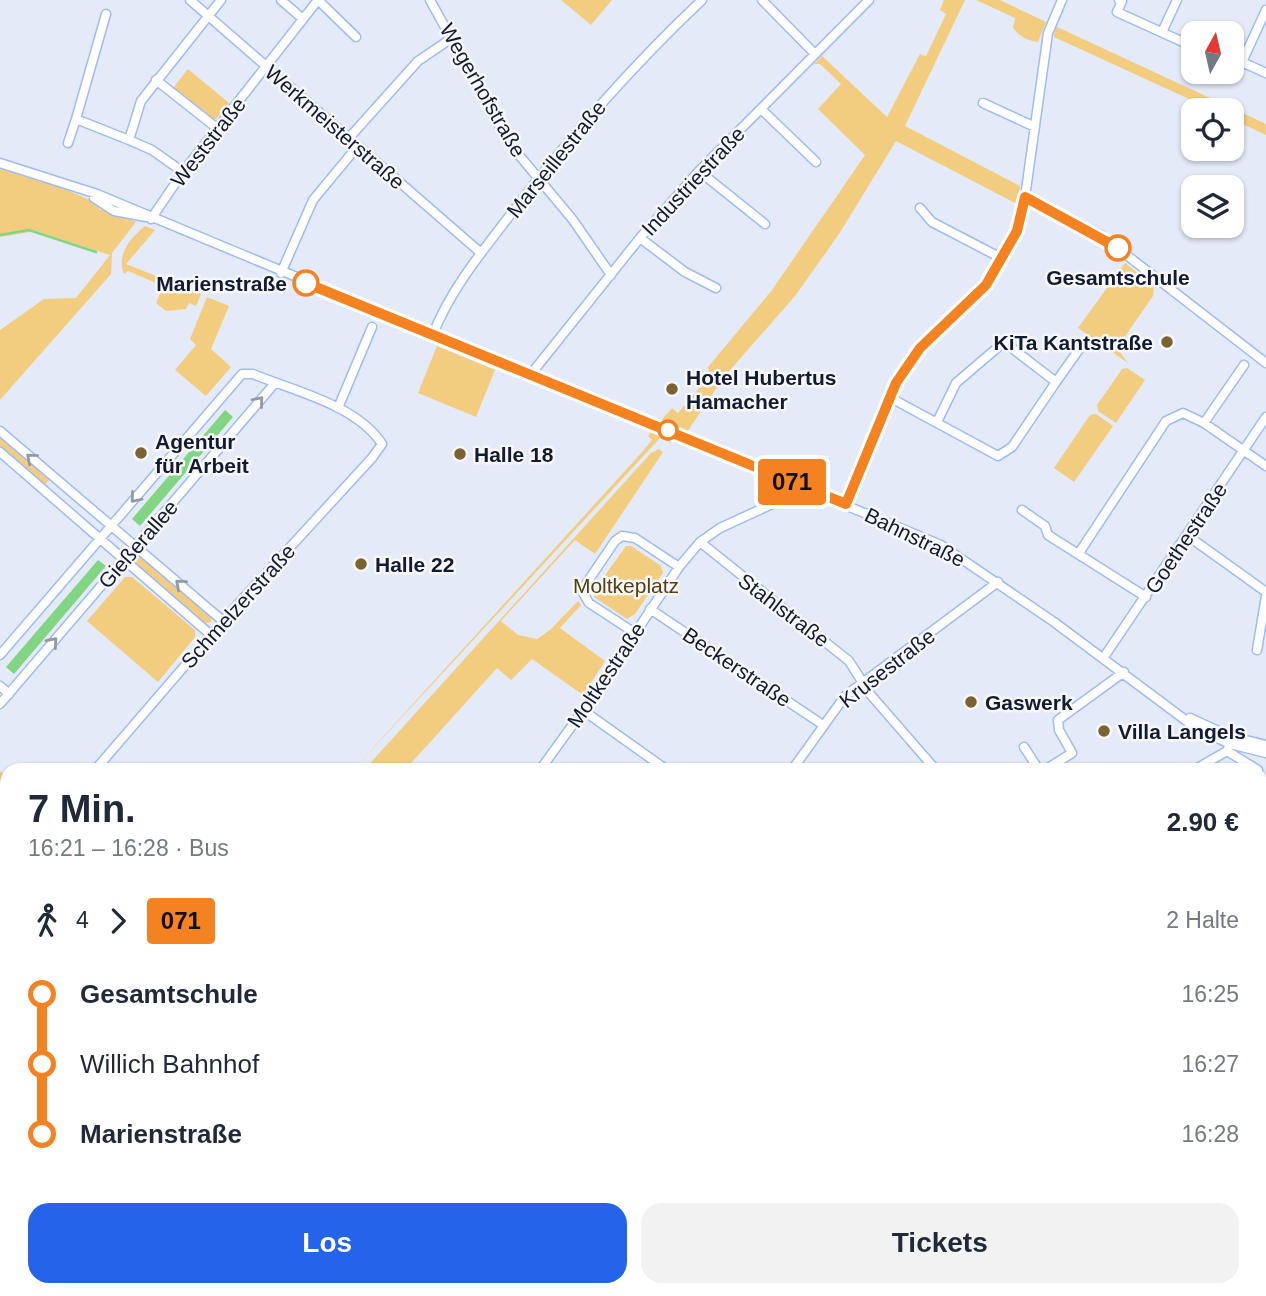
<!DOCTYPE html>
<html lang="de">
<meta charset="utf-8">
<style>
:root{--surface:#fff;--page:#f2f2f3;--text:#1f2937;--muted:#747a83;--accent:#2563eb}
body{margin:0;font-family:Arial,sans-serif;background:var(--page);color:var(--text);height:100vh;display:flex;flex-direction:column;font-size:26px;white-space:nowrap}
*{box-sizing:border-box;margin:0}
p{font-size:23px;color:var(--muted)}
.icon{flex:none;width:38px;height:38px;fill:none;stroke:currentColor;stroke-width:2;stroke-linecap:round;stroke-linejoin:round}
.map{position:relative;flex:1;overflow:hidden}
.panel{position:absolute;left:0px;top:763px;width:1267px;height:534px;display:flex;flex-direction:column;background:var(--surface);border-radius:21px 21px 0 0;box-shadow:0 2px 5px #0004}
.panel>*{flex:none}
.badge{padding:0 14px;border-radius:5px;font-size:24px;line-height:46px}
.needle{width:46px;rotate:8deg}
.buttons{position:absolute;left:1181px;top:21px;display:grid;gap:14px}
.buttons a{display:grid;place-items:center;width:63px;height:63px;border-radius:14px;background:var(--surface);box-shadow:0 2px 5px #0004;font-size:35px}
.map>.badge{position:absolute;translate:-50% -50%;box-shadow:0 0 0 4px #fff}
.legs{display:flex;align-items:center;gap:10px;height:77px;padding:0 28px;font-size:23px}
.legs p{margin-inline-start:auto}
.headline{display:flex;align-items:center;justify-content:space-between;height:119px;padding:0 28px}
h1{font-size:38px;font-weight:700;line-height:52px}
.action{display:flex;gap:14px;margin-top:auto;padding:14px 28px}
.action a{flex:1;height:80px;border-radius:21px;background:var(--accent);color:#fff;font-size:28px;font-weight:700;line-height:80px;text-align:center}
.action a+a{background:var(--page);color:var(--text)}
ul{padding:0 28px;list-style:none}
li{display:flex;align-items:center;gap:24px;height:70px;font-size:26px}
li i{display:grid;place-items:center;width:10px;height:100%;margin:0 9px;background:currentColor}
li i::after{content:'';width:18px;height:18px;margin:-9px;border:5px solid;border-radius:50%;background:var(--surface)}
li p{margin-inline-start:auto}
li:first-child i{background:linear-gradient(#0000 50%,currentColor 0)}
li:last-child i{background:linear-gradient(currentColor 50%,#0000 0)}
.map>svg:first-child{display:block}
</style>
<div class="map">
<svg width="1266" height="1296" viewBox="0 0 1266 1296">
<rect width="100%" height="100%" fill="#e4eaf7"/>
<path fill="#f3cd7f" d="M 561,0 L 612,0 L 591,25 Z
M 944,0 L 965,0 L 905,126 L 1020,186 L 1017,204 L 896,141 L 839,234 L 795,296 L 724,377 L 687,432 L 660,422 L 672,408 L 678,413 L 709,377 L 708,367 L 772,290 L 865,155 L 818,109 L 841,84 L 820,64 L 814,64 L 822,56 L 887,117 L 920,54 L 926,56 L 946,14 L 940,10 Z
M 976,0 L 1000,0 L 1046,22 L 1038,42 C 1028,41 1019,36 1013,28 L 1015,18 Z
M 1055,26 L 1266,124 L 1266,135 L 1232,119 L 1232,110 L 1213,110 L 1054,37 Z
M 188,69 L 229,103 L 216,119 L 210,120 L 162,80 L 173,88 Z
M 0,167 L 56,185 L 101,205 L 99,209 L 136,222 L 112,253 L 111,274 L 0,400 L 0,330 L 44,299 L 76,298 L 110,255 L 30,229 L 30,232 L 0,237 Z
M 145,226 L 155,230 L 126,264 L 201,294 L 196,306 L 189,303 L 186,309 L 166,311 L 156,303 L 163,286 L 128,271 L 124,274 C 116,255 130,238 145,226 Z
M 1125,263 L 1154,286 L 1153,296 L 1117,348 L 1128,363 L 1078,328 Z
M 207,297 L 229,306 L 211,349 L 231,367 L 206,396 L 175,370 L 196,345 L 190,339 Z
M 437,346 L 495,370 L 476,417 L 418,393 Z
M 1127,368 L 1145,380 L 1116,423 L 1098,411 L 1097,405 L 1122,369 Z
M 1096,414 L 1113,426 L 1074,482 L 1054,468 L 1090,415 Z
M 653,429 L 673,437 L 670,442 L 660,438 L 353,770 L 643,451 L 652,440 L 648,436 Z
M 0,436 L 51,478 L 44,486 L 0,449 Z
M 659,449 L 663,452 L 595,554 L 575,540 L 501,621 L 518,635 L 537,639 L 551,629 L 578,601 L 581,605 L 560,628 L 605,661 L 583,695 L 532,659 L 511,680 L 497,668 L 405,770 L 364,770 L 651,453 Z
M 626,546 L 631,546 L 661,566 L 663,573 L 635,614 L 627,619 L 594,597 L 598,585 Z
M 137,553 L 212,616 L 211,622 L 204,624 L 136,564 L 132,560 L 132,554 Z
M 125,577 L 132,577 L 195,630 L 195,637 L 158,682 L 87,621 Z
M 0,771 L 7,777 L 7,858 L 0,866 Z
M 1260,921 L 1266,929 L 1266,1118 L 1260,1112 Z
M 443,1290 L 650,1290 L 655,1296 L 440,1296 Z
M 741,1290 L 912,1290 L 917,1296 L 708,1296 Z"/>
<path fill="#81d583" d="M 225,410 L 233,417 L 140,526 L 132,519 Z
M 98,560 L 106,566 L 14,674 L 6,667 Z"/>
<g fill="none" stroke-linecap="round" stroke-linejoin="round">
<path stroke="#81d583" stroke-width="2.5" d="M 0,235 L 29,230 L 96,252"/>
<defs>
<path id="minor" d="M 190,0 L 481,253
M 281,0 L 303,19
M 318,0 L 356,37
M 430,0 L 509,143 L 573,220 L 611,275
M 762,0 L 815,54
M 1119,0 L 1122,1 L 1117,12 L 1194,47
M 106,14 L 76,119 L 129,140
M 1162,32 L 1177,0
M 1242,62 L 1266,10
M 1232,65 L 1239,68 L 1242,62 L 1266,73
M 156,80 L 218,129
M 983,103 L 1035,127
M 761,109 L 816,162
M 348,139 L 418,61 L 452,38
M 68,143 L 76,119
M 0,163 L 97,194 L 941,545 L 1054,622 L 1196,728 L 1230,744 L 1266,753
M 699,171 L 765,224
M 183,172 L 152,150 L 129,140 L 141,101 L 221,0
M 1025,197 L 1102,236 L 1266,363
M 94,198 L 114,211 L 146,217
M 920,208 L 932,222 L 1003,259
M 151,219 L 183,172 L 318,0
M 640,238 L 685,272 L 716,288
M 281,273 L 313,200 L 357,147
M 433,334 C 451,289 481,253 511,214 C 569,138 632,66 702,0
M 531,374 L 640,238 L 699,171 L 869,0
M 1056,382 L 1080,348
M 889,397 L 998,456 L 1012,447 L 1056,382 L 1004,342 L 956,383 L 937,422
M 338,408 L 372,327
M 1204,423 L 1244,365
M 0,431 L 223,621
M 0,452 L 211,635
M 846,504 L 896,383 L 920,348 L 986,285 L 1017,231 L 1025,197 L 1048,33 L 1062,0
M 1022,510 L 1045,526 L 1048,535 L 1146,597
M 1188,536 L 1266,592
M 700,542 L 849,661 L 870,694 L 936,770
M 1079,553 L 1166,421 L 1183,413 L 1204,423 L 1266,466
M 650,609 L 823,725
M 635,633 L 589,603 L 583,593 L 586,584 L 615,541 L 622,536 L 635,538 L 679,567
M 1257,650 L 1266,596
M 0,655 L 242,374 L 253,374 C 294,391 357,405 382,444 L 372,458 L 238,604 L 95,770
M 1104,657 L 1266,417
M 0,686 L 9,694
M 0,704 L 275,383
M 584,711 L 667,770
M 1190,718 L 1229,736 L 1266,745
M 1024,747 L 1039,770
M 1227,751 L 1258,770
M 540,770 L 597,691 L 679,567 L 700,542 L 720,528 L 807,488
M 792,770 L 845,696 L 998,582
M 1045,770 L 1072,753 L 1059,730 L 1058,720 L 1124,672
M 1194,770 L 1227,751 L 1232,740
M 0,881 L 7,873
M 0,1106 L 7,1111
M 1260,1189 L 1266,1190
M 1260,1268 L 1266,1269
M 367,1290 L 368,1296
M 958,1290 L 961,1296
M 1001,1290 L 1005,1296
M 1198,1290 L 1198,1296"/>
<path id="major" d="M 1260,887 L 1266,878
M 1260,904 L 1266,895
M 1125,1296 L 1126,1290"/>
</defs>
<use href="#minor" stroke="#9fbbf7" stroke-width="11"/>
<use href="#major" stroke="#9fbbf7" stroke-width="14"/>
<use href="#minor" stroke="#fff" stroke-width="8"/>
<use href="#major" stroke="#fff" stroke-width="10"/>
</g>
<defs><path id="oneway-chevron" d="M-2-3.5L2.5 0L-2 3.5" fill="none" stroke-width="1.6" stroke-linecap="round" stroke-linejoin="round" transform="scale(1.75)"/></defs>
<g stroke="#9498a2">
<use href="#oneway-chevron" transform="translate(259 401) rotate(-50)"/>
<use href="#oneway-chevron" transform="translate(31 458) rotate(-139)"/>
<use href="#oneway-chevron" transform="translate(135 498) rotate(130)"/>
<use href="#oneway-chevron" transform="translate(180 584) rotate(-139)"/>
<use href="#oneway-chevron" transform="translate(53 642) rotate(-49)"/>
</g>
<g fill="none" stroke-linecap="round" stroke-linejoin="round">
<defs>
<path id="line-1" d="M 306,283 L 846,504 L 896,383 L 920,348 L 986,285 L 1017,231 L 1025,197 L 1118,248"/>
</defs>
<use href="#line-1" stroke="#fff" stroke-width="16"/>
<use href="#line-1" stroke="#f58220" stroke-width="10"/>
</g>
<g fill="#fff" stroke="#f58220" stroke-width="3.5">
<circle cx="1118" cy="248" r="12"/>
<circle cx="306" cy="283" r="12"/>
<circle cx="668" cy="430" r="9"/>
</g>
<g fill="#7a6333" stroke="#f7f7f7" stroke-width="2.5">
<circle cx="1167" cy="342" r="7"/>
<circle cx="672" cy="389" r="7"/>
<circle cx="141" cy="453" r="7"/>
<circle cx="460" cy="454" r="7"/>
<circle cx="361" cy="564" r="7"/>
<circle cx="971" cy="702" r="7"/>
<circle cx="1104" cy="731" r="7"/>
</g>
<g text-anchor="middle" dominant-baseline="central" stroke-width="5" stroke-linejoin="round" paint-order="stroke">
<g font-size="21" fill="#111b31" stroke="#f7f7f7">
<text transform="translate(483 90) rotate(60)">Wegerhofstraße</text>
<text transform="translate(335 127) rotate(41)">Werkmeisterstraße</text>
<text transform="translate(208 142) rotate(-52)">Weststraße</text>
<text transform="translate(556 159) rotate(-51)">Marseillestraße</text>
<text transform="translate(693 181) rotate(-47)">Industriestraße</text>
<text transform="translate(915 537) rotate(26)">Bahnstraße</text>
<text transform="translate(1186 538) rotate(-56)">Goethestraße</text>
<text transform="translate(138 544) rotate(-49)">Gießerallee</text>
<text transform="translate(238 606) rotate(-48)">Schmelzerstraße</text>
<text transform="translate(784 610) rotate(37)">Stahlstraße</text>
<text transform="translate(737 667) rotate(34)">Beckerstraße</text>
<text transform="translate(887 668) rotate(-38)">Krusestraße</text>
<text transform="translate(606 675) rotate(-56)">Moltkestraße</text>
</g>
<g font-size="21" font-weight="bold" fill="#111b31" stroke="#f7f7f7">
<text x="1118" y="277">Gesamtschule</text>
<text x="287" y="283" text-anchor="end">Marienstraße</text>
</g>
<g font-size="21" font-weight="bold" fill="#111b31" stroke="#f7f7f7" text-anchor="start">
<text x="1153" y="342" text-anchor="end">KiTa Kantstraße</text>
<text x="686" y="377">Hotel Hubertus<tspan x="686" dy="24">Hamacher</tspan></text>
<text x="155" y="441">Agentur<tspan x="155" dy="24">für Arbeit</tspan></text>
<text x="474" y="454">Halle 18</text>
<text x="375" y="564">Halle 22</text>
<text x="985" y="702">Gaswerk</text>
<text x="1118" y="731">Villa Langels</text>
</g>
<g font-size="21" fill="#533f10" stroke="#f7f7f7">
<text x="626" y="585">Moltkeplatz</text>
</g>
</g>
</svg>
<div class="buttons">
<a><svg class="needle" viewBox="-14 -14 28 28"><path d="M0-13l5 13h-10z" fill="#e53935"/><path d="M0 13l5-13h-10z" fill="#747a83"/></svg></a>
<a><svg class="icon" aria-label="locate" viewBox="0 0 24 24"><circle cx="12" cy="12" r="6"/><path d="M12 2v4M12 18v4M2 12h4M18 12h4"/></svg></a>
<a><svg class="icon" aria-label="layers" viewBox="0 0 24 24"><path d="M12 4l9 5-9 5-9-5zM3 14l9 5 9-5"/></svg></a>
</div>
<b class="badge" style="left:792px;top:482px;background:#f58220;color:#111">071</b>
<section class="panel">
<div class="headline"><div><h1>7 Min.</h1><p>16:21 – 16:28 · Bus</p></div><b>2.90 €</b></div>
<div class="legs"><svg class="icon" aria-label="walk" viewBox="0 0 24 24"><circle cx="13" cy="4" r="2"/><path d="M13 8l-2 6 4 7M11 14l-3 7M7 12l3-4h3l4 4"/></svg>4<svg class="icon" aria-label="forward" viewBox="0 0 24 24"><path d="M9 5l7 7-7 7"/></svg><b class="badge" style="background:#f58220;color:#111">071</b><p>2 Halte</p></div>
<ul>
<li><i style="color:#f58220"></i><b>Gesamtschule</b><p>16:25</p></li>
<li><i style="color:#f58220"></i><span>Willich Bahnhof</span><p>16:27</p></li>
<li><i style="color:#f58220"></i><b>Marienstraße</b><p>16:28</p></li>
</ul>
<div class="action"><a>Los</a><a>Tickets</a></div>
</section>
</div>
